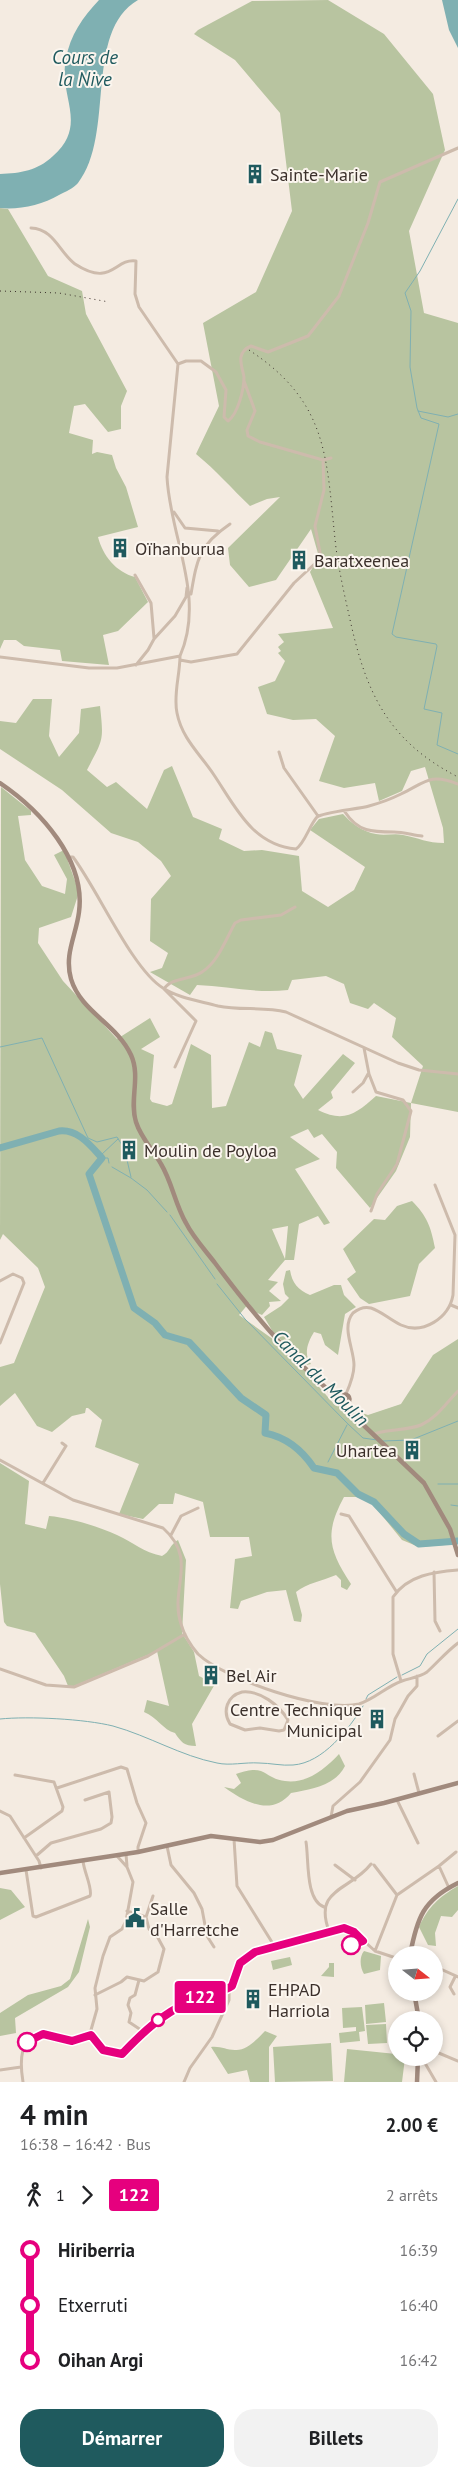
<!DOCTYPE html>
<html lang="fr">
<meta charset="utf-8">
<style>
:root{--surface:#fff;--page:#f2f2f2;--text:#202124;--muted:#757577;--accent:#1f5a5e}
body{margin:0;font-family:"PT Sans",sans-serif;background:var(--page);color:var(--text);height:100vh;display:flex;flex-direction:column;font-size:19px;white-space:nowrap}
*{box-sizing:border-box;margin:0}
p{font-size:16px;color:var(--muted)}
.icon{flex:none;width:28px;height:28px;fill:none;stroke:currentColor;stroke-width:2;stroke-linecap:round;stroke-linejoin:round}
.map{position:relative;height:2082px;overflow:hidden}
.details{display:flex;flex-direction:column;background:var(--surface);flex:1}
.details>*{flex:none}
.badge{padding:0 10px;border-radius:4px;font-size:18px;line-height:32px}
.needle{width:32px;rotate:107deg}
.buttons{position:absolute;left:388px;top:1946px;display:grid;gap:10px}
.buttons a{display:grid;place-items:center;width:55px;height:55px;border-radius:50%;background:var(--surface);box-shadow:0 2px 8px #0003;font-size:25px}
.map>.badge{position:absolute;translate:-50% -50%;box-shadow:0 0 0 2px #fff}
.legs{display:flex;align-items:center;gap:8px;height:55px;padding:0 20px;font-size:16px}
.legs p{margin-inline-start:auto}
.headline{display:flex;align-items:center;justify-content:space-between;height:85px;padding:0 20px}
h1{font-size:28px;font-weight:800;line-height:38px}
.primary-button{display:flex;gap:10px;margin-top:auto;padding:10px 20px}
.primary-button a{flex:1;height:58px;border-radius:20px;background:var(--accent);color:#fff;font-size:20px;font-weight:800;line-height:58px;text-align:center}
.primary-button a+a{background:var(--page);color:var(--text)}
ul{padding:0 20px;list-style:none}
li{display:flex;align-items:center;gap:18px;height:55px;font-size:19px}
li i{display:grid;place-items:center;width:8px;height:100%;margin:0 6px;background:currentColor}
li i::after{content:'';width:12px;height:12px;margin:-6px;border:4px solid;border-radius:50%;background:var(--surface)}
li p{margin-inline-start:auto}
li:first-child i{background:linear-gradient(#0000 50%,currentColor 0)}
li:last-child i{background:linear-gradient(currentColor 50%,#0000 0)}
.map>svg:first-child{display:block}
</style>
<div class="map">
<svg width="458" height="2082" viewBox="0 0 458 2082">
<rect width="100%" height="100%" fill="#f4ebe1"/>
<path fill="#b8c4a0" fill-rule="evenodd" d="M 328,0 L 384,34 L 433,94 L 445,150 L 409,231 L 424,313 L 458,323 L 458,1112 L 411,1103 L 410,1137 L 396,1171 L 370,1208 L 336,1168 L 337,1152 L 322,1134 L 314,1138 L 308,1129 L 290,1137 L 320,1159 L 295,1169 L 330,1223 L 324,1225 L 318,1216 L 299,1224 L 294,1260 L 285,1260 L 268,1280 L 278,1282 L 269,1291 L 281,1301 L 269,1302 L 270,1306 L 262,1315 L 255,1312 L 249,1303 L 239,1315 L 284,1347 L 334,1404 L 368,1415 L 401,1404 L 433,1355 L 458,1339 L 458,1544 L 419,1547 L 402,1540 L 371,1502 L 359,1497 L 344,1497 C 324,1534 329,1550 351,1584 L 347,1590 L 341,1587 L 341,1580 L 336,1575 C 322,1581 307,1583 296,1592 L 302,1615 L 301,1622 L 294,1621 L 286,1590 L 267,1592 L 241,1601 L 238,1609 L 230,1608 L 235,1559 L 252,1556 L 249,1537 L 210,1537 L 203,1502 L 175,1493 L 173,1504 L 159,1504 L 143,1519 L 119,1514 L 139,1464 L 95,1447 L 102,1420 L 88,1408 L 86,1408 L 85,1413 L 72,1416 L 52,1432 L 37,1426 L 15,1393 L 0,1406 L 0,1367 L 14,1363 L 45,1287 L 38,1268 L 3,1234 L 0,1240 L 1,787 L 31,811 L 31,815 L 18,816 L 25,860 L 42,886 L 65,894 L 67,879 L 54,855 L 64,850 L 79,892 L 71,917 L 39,928 L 38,943 L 63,981 L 117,1039 L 150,1018 L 160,1037 L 141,1049 L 154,1055 L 150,1099 L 152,1102 L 167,1106 L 172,1104 L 191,1044 L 211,1055 L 212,1108 L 226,1106 L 249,1042 L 260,1047 L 265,1031 L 272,1033 L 277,1049 L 302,1055 L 294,1085 L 303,1099 L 343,1054 L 355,1063 L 331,1092 L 333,1098 L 318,1110 C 344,1123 356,1114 376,1096 L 411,1103 L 423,1066 L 392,1037 L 396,1018 L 374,1003 L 368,1009 L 350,1003 L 344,984 L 326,976 L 292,980 L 288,990 C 257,994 228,986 197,985 L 190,995 L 150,972 L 162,968 L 168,953 L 150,941 L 151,899 L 171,876 L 161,861 L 138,842 L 111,833 L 62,790 L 0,749 L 0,721 L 16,723 L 33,699 L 52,699 L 49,736 L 59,757 L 79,733 L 81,709 L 100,706 C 104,742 103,739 87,770 L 107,787 L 116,782 L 147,809 L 164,770 L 172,766 L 193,817 L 222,829 L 219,839 L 244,851 L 262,850 L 299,856 L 302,891 L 328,907 L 354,890 L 365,867 L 310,830 L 319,819 L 343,814 C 351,823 363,832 376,834 C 385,836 394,833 403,835 C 419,838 427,843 444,843 L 443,828 L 425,767 L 411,771 L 402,791 L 379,801 L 375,783 L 344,788 L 319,781 L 335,736 L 316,719 L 293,720 L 267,714 L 258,687 L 275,681 L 285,661 L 278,653 L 281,651 L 278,647 L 284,642 L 278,634 L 333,628 L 310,572 L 319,557 L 311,529 L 276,580 L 249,587 L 230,565 L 228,548 L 280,497 L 267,499 L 250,506 C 231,488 217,471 196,454 L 219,406 L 203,323 L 256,292 L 292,211 L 280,113 L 235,60 L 194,34 L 198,30 L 252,1 ZM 288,1226 L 285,1259 L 272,1229 Z
M 0,208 L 8,209 L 48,276 L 82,291 L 86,314 L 127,391 L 121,406 L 121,429 L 108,432 L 85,404 L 74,406 L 69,433 L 93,440 L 92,454 L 97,452 L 112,455 L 116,468 L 126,487 L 138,527 L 98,537 C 103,556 116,572 135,577 L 148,602 L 118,631 L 103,635 L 109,665 L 62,661 L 60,650 L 24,646 L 16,640 L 4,640 L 0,649 Z
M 412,1201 C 427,1216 431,1227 435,1248 L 419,1264 L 410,1296 L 369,1304 L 360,1298 L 347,1279 L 356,1272 L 343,1249 L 374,1219 L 385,1220 L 397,1206 Z
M 290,1270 C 292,1283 298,1290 310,1295 L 334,1285 L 341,1285 L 344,1295 L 356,1307 L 345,1314 L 338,1355 L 325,1345 L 321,1334 L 314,1332 C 308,1342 303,1354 311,1364 L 307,1365 L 273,1332 L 264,1317 L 281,1306 L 289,1298 L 285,1294 L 283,1284 L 286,1271 Z
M 0,1463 L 29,1481 L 25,1524 L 46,1529 L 49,1516 C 71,1518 97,1526 117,1535 C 134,1543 143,1552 162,1556 C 170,1552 170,1544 178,1540 L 186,1560 L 182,1633 L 194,1652 L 199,1676 L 215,1684 L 192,1724 L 196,1746 C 184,1746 181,1742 175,1733 C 163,1730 157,1717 144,1712 L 147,1700 L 169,1706 L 157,1651 L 74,1686 L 68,1686 L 64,1676 L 35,1633 L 7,1626 L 4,1622 L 0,1584 Z
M 339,1754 L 345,1766 C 335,1786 311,1789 291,1793 C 271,1817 245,1802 224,1787 L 234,1789 L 241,1783 L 236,1774 C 267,1763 262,1778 285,1781 C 307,1784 325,1769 339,1754 Z
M 458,1886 L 458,1910 L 452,1917 L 441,1916 L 435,1933 L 436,1946 L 428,1945 L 419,1927 C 428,1907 439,1897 458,1886 Z
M 0,1888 L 11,1890 L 25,1907 L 0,1920 Z
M 88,1919 L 90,1927 L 79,1972 L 68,1987 L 15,2018 L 16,2033 L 0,2036 L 0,2013 L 28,1995 L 61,1986 L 70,1979 Z
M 364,1951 L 381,1956 L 380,1970 L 364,1974 C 360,1968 359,1957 364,1951 Z
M 290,1957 L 292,1965 L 273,1970 L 271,1961 Z
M 329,1963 L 334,1963 L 334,1977 L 321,1976 L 329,1967 Z
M 384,2003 L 386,2022 L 366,2024 L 365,2005 Z
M 362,2007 L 365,2031 L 359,2032 L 360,2041 L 340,2043 L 339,2033 L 356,2031 L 356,2027 L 343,2028 L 342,2008 Z
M 386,2024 L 387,2043 L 368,2044 L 366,2025 Z
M 265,2031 L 277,2036 L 269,2047 L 269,2082 L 250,2082 L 247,2070 L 228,2074 L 211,2047 C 221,2046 226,2050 235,2050 C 247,2051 257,2039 265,2031 Z
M 331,2043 L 333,2081 L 275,2082 L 273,2047 Z
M 347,2049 L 396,2054 L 396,2058 L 405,2058 L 402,2082 L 344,2082 Z"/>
<path fill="#7fb0b2" d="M 99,0 L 138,0 C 83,32 116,134 78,183 C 74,188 65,192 59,195 C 42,205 19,210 0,208 L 0,174 C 21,173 37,171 53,156 C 89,124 58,97 66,59 C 70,35 83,17 99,0 Z
M 442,0 L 458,0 L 458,48 L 449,30 Z"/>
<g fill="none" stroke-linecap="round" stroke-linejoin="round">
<path stroke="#7fb0b2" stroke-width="1" d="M 458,199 L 420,271 L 405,293 L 411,311 L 410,367 L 417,408 L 421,418 L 439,424 L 392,634 L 396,637 L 436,644 L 437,646 L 424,709 L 442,713 L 437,745 L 458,754
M 418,411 L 448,417 L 458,414
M 0,1047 L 42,1038 L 88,1138 L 97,1142 L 117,1137 L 122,1145
M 100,1156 L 118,1139
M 102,1158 L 108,1158 L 109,1163
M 127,1160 L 131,1177
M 112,1167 L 131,1178 L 147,1190 L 167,1212
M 170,1215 L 215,1279
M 217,1284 L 245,1319 L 348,1424 L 363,1438 L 377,1440
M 383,1441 L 411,1440 L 458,1421
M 328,1462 L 347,1425
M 438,1484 L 458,1484
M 451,1505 L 458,1506
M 402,1675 L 420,1666 L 427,1654 L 458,1629
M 366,1699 L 368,1695 L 397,1677
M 0,1719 C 29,1716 85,1719 113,1726 C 149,1736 181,1756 217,1763 C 230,1766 245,1762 259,1763 C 270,1763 282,1766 293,1765 C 323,1763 349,1729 363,1706"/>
<path stroke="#7fb0b2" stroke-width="7" d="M 0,1148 L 59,1131 C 78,1129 90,1145 102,1158 L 89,1174 L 134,1308 L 155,1323 L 165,1335 L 189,1342 L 241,1398 L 266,1415 L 265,1433 C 285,1437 302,1450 314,1468 L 337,1473 L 358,1494 L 374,1502 L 404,1534 L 419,1544 L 458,1541"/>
<path stroke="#cdbbac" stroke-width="3" d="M 178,364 L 186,361 L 201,361 L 216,372 L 226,390 L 224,417 L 228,421 C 238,414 244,389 244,377 C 243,371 240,363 241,357 C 242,352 246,348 251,346 L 268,352 L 308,336 L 339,296 L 368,223 L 380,182 L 458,148
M 244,381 L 255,411 L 247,430 L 248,436 L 260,442 L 323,460 L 331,458
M 174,512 L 185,528 L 218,531
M 135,575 L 151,603 L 154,638
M 191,594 C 197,559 199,545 230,524
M 180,656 C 180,675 173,695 177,713 C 182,739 201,755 214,775 C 235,806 252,845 296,849 C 305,843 309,826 317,817 C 323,812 359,809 369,806 C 380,803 391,799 401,794 C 426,782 430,773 458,784
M 0,657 L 89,668 L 117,668 L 180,656 C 206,596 170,538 167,477 L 178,364 L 139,307 L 135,294 L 136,261 C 114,258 112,288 75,264 C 59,252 54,229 31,228
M 180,660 L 191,662 L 237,654 L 294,583 L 321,558 L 315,526 L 324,490 L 323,460
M 136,665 L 148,650 L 154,639 L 175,616 L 186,597 L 187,588
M 279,752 L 284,768 L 318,816
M 345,812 C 358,832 372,832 394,832 C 403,832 413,835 422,836
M 68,857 L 73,857 C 98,890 132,969 163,988 C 178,998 200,1001 218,1006 C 240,1011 263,1006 286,1012 L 398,1063 L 419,1070 L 458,1074
M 364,1048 L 369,1074 L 376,1092 L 403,1100 L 411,1111 L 397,1164 L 377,1194 L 371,1211
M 175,1067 L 196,1021 L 164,989 C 172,977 191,980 202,972 C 218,962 226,939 235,923 L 241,920 L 281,915 L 295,907
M 353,1092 L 363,1083 L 368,1074
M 0,1281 L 13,1274 L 22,1278 L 24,1283 L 0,1343
M 451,1305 L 458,1308
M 346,1394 C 350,1385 354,1375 354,1365 C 354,1349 341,1327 353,1313 C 358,1309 364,1306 371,1308 C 381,1311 390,1320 401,1325 C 423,1335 449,1318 453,1295 L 455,1235 L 435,1185
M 372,1435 C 381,1429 407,1431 421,1425 C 437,1418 446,1403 458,1391
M 0,1460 L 73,1500 L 163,1528 C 199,1560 169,1588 181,1624 C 184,1635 191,1646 198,1654 C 224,1679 323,1713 359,1704 C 375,1699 387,1686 402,1681 C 411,1678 420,1677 427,1672 C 438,1662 446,1652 458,1643
M 43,1483 L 66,1446 L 62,1443
M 341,1514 L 349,1516 L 396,1591
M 171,1535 L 181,1516 L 198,1508
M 434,1572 L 435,1621 L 440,1631
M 0,1669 L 46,1685 L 74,1687 L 148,1656 L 185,1634
M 401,1681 L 393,1654 L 393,1597 C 408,1575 434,1572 458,1570
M 242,1692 C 260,1690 279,1705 288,1720 L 284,1730 L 279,1731 L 260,1728 L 245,1730 L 230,1724 C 222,1711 227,1696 242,1692 Z
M 438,1736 L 458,1721
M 414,1774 L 419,1793
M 15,1775 L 54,1782 L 63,1807 L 62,1811 L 24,1838
M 57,1788 L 121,1767 L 127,1769 L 137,1803 L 146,1823 L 138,1847 L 138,1852
M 397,1800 L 418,1843
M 0,1811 L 10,1816 L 39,1861 L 41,1868
M 331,1817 L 333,1806 L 360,1782 L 390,1740 L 395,1719 L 408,1696 L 417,1686 L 417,1676
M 234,1839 L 237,1886 L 275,1947
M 306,1842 C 309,1859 305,1900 324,1907
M 167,1846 L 171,1865 L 194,1893 L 202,1909 L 207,1936 L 214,1947
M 126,1854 L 127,1866
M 36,1856 L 51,1843 L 101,1829 L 111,1823 L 112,1817 L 109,1792 L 85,1800
M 117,1856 L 127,1867 L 133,1882 L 126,1921 L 122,1929 L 110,1937 L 103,1956 L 95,1988 L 97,2009 L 91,2030 L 93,2039 L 103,2051 L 122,2054 C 152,2022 186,1997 229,1988
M 335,1865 L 355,1880
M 374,1865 L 397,1895
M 439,1866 L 449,1888
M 26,1870 L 33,1916 L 36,1917 L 90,1896 C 93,1889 84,1872 83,1861
M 146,1917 L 153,1896
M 329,1931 C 313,1888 350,1891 371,1864
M 375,1951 L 397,1895 L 439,1866 L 456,1852
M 434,1966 L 458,1977
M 139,1980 L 135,1995 L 130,1998 L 128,2005 L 131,2013 L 129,2022 L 144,2032
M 454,1994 L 450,1987 L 455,1977
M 95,1995 L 121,1982 L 127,1977 L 144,1981 L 158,1972 L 164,1949 L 157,1936 L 149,1929 L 146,1917 L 127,1911
M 434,2051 L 458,2061
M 422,2058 L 436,2082
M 0,2070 L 21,2067
M 23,2082 C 20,2064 18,2032 46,2035 C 55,2035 64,2041 73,2041 C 79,2041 86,2037 91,2035
M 184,2082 L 190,2068 L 212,2037 L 229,2000 L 229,1988 L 234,1982 L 240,1963 L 250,1955 L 344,1928 L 354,1932 L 375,1951 L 396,1958"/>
<path stroke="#a18a7d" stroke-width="4.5" d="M 0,783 C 40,810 86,860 79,912 C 76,936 64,954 71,979 C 81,1012 117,1024 131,1055 C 141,1077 129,1100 136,1122 C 141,1138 153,1150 161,1164 C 172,1182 175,1204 186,1223 C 193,1237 205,1250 215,1263 C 244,1302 275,1340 311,1374 C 320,1382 329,1393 340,1397
M340.5 1399a4.5 4.5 0 1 1 9 0a4.5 4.5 0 1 1-9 0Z
M 347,1403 L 354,1416 L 424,1483 L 450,1529 L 458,1555
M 0,1873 L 138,1852 L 211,1836 L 260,1842 L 273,1840 L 347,1811 L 384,1803 L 458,1783
M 410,1955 C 417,1918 423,1900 458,1883
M 414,1992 L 419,2020
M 417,2082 L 418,2058"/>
<path stroke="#3b302b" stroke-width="1" stroke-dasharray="1 4" stroke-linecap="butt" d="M 0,291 L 59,293 L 109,302
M 249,350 C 331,404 326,461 336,548 C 339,570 344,593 349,615 C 365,690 386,740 458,777"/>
</g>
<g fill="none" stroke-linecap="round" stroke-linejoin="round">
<defs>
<path id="line-1" d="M 27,2042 L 43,2034 L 72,2041 L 91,2035 L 103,2050 L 122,2054 C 142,2033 162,2014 189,2002 C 201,1996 222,1993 232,1986 L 240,1963 L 255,1952 L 344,1928 L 354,1932 L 363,1941 L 351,1945"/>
</defs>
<use href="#line-1" stroke="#fff" stroke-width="11"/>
<use href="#line-1" stroke="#e6007e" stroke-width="8"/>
</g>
<defs>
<symbol id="building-bare" viewBox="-9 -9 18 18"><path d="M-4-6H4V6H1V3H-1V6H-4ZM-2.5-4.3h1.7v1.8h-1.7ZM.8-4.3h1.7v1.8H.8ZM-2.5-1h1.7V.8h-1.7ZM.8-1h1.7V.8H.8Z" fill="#1f5a5e" stroke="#fbf5ee" stroke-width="2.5" paint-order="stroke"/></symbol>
<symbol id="civic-bare" viewBox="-9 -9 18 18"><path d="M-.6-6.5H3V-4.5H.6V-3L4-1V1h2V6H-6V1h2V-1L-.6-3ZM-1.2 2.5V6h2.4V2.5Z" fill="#1f5a5e" stroke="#fbf5ee" stroke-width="2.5" paint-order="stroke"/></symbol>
</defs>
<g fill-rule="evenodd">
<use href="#building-bare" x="241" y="160" width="28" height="28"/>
<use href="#building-bare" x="106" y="534" width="28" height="28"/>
<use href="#building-bare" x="285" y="546" width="28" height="28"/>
<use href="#building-bare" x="115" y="1136" width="28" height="28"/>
<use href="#building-bare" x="398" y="1436" width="28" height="28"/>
<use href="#building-bare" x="197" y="1661" width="28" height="28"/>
<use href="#building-bare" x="363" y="1705" width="28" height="28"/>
<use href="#civic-bare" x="121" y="1904" width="28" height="28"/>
<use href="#building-bare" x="239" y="1985" width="28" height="28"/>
</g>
<g fill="#fff" stroke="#e6007e" stroke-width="2.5">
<circle cx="351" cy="1945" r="9"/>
<circle cx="158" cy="2020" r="6"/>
<circle cx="27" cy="2042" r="9"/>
</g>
<g text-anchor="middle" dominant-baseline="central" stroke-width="4" stroke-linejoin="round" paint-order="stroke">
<g font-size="18" fill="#3b302b" stroke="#fbf5ee" text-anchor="start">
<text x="270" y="174">Sainte-Marie</text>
<text x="135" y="548">Oïhanburua</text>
<text x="314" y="560">Baratxeenea</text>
<text x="144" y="1150">Moulin de Poyloa</text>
<text x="397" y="1450" text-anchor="end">Uhartea</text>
<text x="226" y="1675">Bel Air</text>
<text x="362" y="1709" text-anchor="end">Centre Technique<tspan x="362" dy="21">Municipal</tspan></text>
<text x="150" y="1908">Salle<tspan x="150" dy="21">d'Harretche</tspan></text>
<text x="268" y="1989">EHPAD<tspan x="268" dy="21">Harriola</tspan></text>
</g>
<g font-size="19" font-style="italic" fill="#1f5a5e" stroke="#fbf5ee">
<text x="85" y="57">Cours de<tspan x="85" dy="22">la Nive</tspan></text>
<text transform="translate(321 1378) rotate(45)">Canal du Moulin</text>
</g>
</g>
</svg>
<div class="buttons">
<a><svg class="needle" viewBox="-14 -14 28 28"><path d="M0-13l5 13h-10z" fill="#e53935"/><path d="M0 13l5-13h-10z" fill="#757577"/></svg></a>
<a><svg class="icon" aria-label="locate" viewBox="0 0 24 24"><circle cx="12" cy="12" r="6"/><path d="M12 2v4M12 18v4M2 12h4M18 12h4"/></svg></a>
</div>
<b class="badge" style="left:200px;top:1997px;background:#e6007e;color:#fff">122</b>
</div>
<section class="details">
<div class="headline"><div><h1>4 min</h1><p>16:38 – 16:42 · Bus</p></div><b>2.00 €</b></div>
<div class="legs"><svg class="icon" aria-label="walk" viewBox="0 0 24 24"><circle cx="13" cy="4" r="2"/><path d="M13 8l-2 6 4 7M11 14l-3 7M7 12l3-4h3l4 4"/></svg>1<svg class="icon" aria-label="forward" viewBox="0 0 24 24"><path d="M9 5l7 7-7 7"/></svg><b class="badge" style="background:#e6007e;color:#fff">122</b><p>2 arrêts</p></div>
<ul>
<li><i style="color:#e6007e"></i><b>Hiriberria</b><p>16:39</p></li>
<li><i style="color:#e6007e"></i><span>Etxerruti</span><p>16:40</p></li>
<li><i style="color:#e6007e"></i><b>Oihan Argi</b><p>16:42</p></li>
</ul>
<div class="primary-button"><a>Démarrer</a><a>Billets</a></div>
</section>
